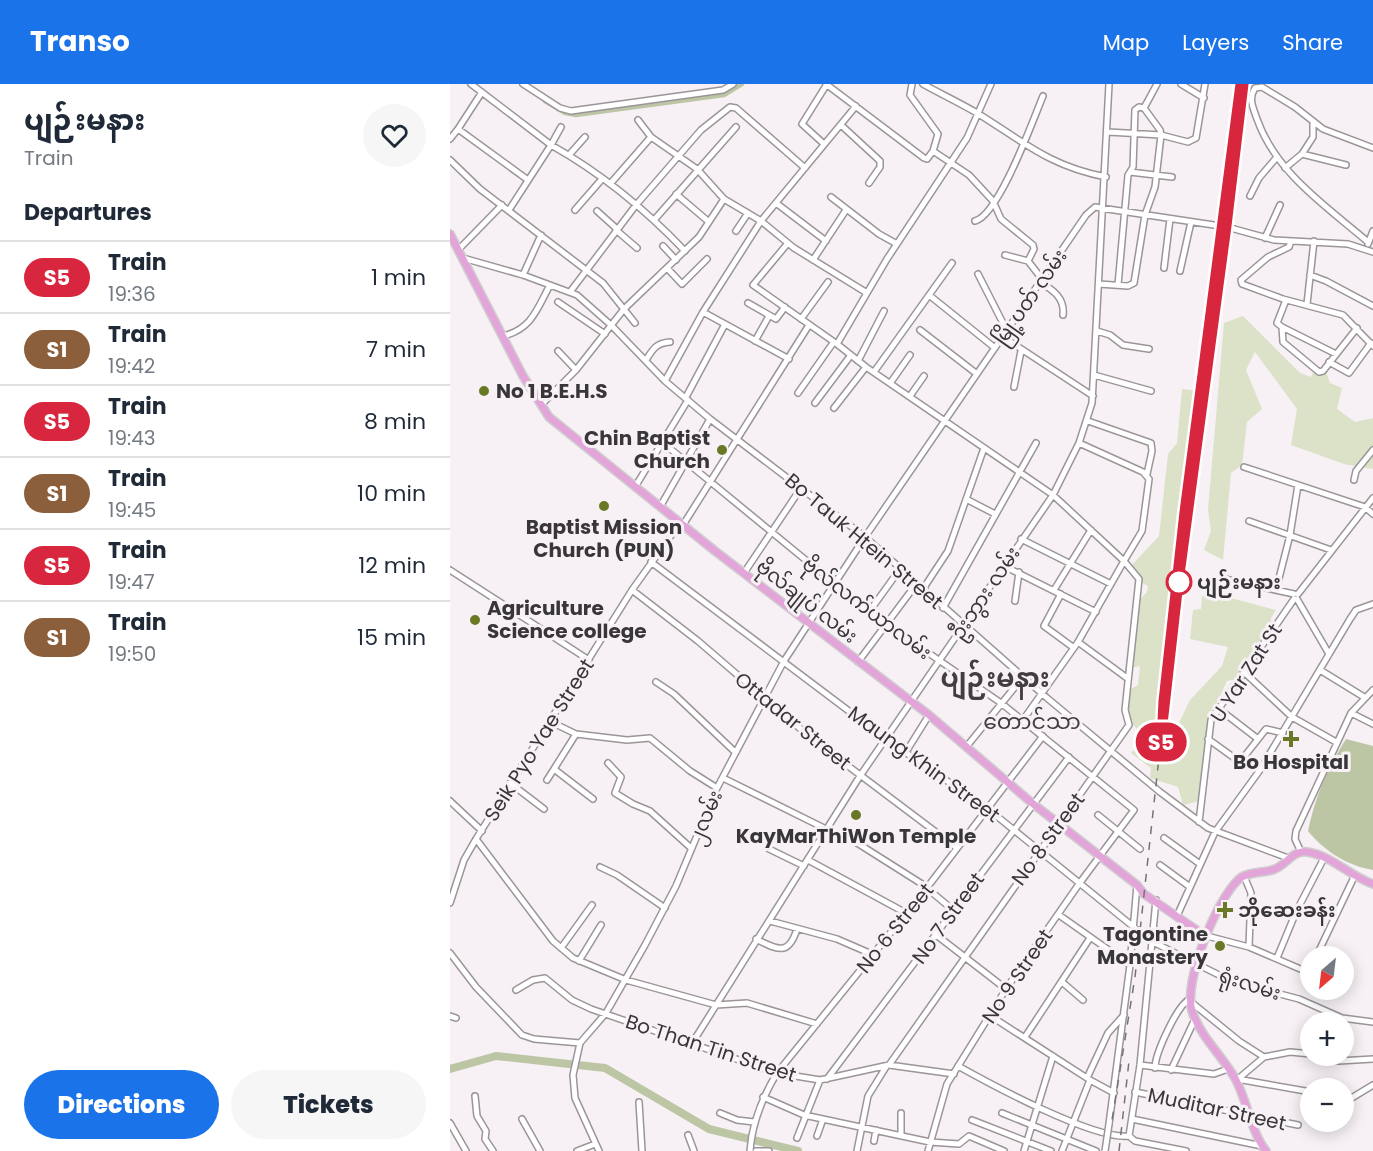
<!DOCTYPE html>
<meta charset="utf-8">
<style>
:root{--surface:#fff;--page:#f6f6f7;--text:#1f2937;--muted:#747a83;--line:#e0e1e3;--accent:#1a73e8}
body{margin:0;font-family:Poppins,"Noto Sans Myanmar",sans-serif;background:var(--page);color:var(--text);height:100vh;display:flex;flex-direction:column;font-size:22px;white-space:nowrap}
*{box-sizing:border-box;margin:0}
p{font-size:20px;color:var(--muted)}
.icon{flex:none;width:33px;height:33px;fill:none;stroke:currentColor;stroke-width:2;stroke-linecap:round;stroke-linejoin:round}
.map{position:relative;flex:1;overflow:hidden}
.details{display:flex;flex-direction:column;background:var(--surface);width:450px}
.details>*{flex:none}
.badge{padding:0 12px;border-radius:20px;font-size:21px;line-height:39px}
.needle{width:39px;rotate:208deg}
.controls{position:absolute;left:850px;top:862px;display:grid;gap:12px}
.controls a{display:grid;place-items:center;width:54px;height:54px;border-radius:50%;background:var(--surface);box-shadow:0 3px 15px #0003;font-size:30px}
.map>.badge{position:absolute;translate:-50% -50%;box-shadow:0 0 0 3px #fff}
h2{padding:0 24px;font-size:22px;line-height:54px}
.round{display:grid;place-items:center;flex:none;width:63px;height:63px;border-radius:32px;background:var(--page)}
.headline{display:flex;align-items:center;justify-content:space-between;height:102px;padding:0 24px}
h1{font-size:28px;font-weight:800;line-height:45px}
.action{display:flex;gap:12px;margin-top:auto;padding:12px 24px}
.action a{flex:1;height:69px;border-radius:36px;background:var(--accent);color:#fff;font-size:24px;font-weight:800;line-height:69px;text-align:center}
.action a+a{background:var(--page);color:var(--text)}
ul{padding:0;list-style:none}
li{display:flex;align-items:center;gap:18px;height:72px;padding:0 24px;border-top:2px solid var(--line)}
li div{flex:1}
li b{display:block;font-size:22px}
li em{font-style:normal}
li .badge{min-width:66px;font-weight:700;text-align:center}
header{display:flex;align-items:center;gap:36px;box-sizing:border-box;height:84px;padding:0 30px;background:var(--accent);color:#fff}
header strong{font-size:28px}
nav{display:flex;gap:33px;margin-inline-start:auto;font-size:21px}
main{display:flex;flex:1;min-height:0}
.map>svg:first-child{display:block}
</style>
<header>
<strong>Transo</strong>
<nav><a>Map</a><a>Layers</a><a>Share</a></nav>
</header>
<main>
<section class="details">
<div class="headline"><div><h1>ပျဉ်းမနား</h1><p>Train</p></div><a class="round"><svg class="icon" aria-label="heart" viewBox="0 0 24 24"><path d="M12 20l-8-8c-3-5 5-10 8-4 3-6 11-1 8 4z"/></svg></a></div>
<h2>Departures</h2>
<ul>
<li><span class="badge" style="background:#d7263d;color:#fff">S5</span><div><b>Train</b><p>19:36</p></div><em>1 min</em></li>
<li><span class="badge" style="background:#8b5e3c;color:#fff">S1</span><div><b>Train</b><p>19:42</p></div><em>7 min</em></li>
<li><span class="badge" style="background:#d7263d;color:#fff">S5</span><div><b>Train</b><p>19:43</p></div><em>8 min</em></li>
<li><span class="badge" style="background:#8b5e3c;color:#fff">S1</span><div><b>Train</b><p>19:45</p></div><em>10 min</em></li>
<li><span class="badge" style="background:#d7263d;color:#fff">S5</span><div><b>Train</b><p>19:47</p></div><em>12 min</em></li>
<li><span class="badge" style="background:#8b5e3c;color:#fff">S1</span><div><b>Train</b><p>19:50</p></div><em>15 min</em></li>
</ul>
<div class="action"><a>Directions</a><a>Tickets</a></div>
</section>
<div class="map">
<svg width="923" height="1067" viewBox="0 0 923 1067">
<rect width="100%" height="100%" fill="#f7f1f6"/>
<path fill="#dbe2c8" d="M 793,232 L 850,289 L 861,293 L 864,287 L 876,288 L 880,299 L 892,304 L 887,325 L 905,338 L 923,334 L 923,385 L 894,380 L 841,361 L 847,325 L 805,268 L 796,286 L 812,325 L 797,338 L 792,381 L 781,389 L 773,476 L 754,466 L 761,447 L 758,426 L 774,239 Z
M 732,305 L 750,307 L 713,659 L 717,664 L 740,616 L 772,582 L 778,563 L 740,555 L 743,526 L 751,525 L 752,512 L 773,515 L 774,512 L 826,526 L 821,534 L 821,544 L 788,595 L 777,597 L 758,639 L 750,717 L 733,721 L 728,703 L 700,694 L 701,684 L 681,669 L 691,659 L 689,648 L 679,635 L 679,606 L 688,601 L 690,582 L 680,584 L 689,516 L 697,508 L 698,502 L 689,497 L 680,483 L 709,452 L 718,370 L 727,359 Z"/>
<path fill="#bdc6a4" d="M 896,655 L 923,662 L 923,786 C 898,782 874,767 858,747 C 865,713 877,685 896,655 Z"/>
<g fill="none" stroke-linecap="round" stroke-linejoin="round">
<path stroke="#bdc6a4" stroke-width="4.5" d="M 95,17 L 115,29 L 126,31 L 274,11 L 292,0"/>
<path stroke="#bdc6a4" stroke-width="8" d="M 0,985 L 46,972 L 155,984 L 259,1045 L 348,1067"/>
<defs>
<path id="minor" d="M 21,0 L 101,61 L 111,43
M 73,0 L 110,24 L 121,27 L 273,6 L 283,0
M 376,0 L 474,74 L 477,75 L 483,67
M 462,0 L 460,11 L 488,50 L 483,67 L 519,91 L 543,117 L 551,135 L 583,161 L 584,165 L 578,177 L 592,195
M 473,0 C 491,10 510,19 527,29 C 574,58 599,82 656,93
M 541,0 L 517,54 L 437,175 L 387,260 L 416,283 L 603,411 L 674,477 L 628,558 L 573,636
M 707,0 L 694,24 L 710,46 L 711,51 L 738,58 L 746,54 L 755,0
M 731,0 L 754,14
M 188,36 L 201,53 L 247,85 L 274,115 L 311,137 L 344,164 L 417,209
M 391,41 L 430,77 L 430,83 L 419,99
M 8,45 L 32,8
M 0,55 L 8,45 L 78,96
M 374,60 L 352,40 L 377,0
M 852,70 L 863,53 L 863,39
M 119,71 L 135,53
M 0,76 L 30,105 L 153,199 L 185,239
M 835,84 L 852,70 L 896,81
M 680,88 L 722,93
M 160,100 L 201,53
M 226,110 L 259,138
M 800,112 L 809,94 L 827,73
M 381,113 L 429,150 L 447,160
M 326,119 L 376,157
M 59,126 L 101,61 C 151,89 195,125 235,167
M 125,126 L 152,95
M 147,127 L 167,145
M 205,135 L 286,43
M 525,137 C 549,131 583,36 593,12
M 166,146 L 187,164
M 286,147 L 298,129
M 815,154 L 830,121
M 841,157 L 839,163 L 818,173 L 791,196 L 792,200 L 833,215 L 893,231 L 923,262
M 918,158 C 876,122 826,89 807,35 C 803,23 798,15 805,4 L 812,3 L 845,23 L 873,45 L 923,64
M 338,159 L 303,201 L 387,260
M 918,160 L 923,147
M 213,162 L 226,176
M 9,165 L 52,121
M 555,171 L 578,177
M 13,174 L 73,191 L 127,211 L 162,242 L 215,297 L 260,335 L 415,453 L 597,614 L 710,708 L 758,744 L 838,774
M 363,176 L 396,126
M 217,184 L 232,200 L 257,175
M 714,184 L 720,135
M 730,187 L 741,138
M 528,190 L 557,247
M 73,191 L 91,151
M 860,191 L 876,197 L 923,222
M 590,198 C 603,206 615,214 613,231
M 649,200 L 678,202 L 684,199 L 695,131 L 705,103 L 711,51 L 658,48
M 668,201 L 678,91 L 683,83 L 685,26 L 689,23 L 694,24
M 120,208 L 186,121 L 251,46 L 280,23 L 286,24 L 355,84
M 479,211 L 545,264
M 836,216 L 827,239 L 832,243 L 833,258 L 869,288 L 873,287 L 907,244
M 108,218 L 155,250
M 298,219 L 326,235 L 335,223
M 857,220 L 864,157
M 253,228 L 339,275
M 351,235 L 378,198
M 832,243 L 886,270
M 470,246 L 527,290
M 647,247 L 660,251 L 673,261 L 699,265
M 53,252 C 82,245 87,225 100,201
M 553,253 L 643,312
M 305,257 L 319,232
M 108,267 L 126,286
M 196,276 C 203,265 206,259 220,258
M 408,277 L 434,227
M 879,278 L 899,289 L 921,259
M 424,288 L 502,179
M 644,291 L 701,307
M 215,297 L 253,228 L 311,137 L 406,22
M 441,298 L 460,271
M 564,303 L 571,267
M 348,309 L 383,259
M 460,312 L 474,292
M 236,313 L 274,242
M 365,319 L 401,271
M 91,321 L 126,286 L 174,225 L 249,153 L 274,115
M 384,324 L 416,283
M 638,337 L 701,359 L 702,367 L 697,390
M 212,358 L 419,528 L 551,619 L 684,726 L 629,800 L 556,905 L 497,1000 L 478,1067
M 794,383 L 915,423 L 923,430
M 904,396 L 906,387 L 923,366
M 185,403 L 238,316
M 516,415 L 545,430
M 210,423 L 260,335
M 799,437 L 881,466
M 233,441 L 359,241
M 571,455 L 661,500
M 201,478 L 436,655 L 538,725 L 701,857 L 781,897 L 849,915 L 892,934 L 923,938
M 554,482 L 646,528
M 0,486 L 139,576
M 294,489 L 351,404
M 775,495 L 844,510
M 473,505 L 498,467 L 534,364
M 182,506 L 248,557 L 361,654 L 507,764
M 604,506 L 641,446
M 826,506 L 840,451 L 848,401
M 611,510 L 594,542 L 624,564
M 848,510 L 923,414
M 847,515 L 879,570
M 565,517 L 569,488
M 493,524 L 586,359
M 419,528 L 450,485
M 628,558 L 677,594
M 408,578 L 467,499
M 870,586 L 914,613
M 795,589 L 842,633 L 886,658
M 206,598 L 224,610 L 285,668
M 769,625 L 808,655
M 901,629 L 923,640
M 99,637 L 126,650 L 177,656 L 200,654 L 240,687 L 267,704
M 126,650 L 104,685 L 143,715
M 758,655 L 790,678 L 816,645 L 833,649
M 517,662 L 573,593
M 456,668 L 479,631
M 158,679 L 171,693 L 165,709 L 183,720 L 200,727 L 241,764
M 273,694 L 376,745
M 97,696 L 104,685
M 60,699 L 94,725
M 0,717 L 32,747
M 648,731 L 690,765
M 749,738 L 761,636 L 844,515
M 714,754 L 750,780
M 26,755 L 103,857 L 123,874 L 176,896 L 266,921 L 297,919 L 367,940
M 404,757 L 472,800 L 503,826
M 319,765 L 354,782
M 851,768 L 845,755 L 846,747 L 901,629 L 923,606
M 358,776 L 456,829
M 710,781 L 740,803
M 150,783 L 167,791 L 215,824
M 794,792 L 801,809 L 799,863
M 706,816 L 690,981 L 679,1052 L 685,1057 L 736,1067
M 0,819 L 14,776 L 26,755 L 182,506 L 230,439
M 609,831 L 680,881
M 727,832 L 765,748 L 810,686 L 900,535 L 906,526 L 923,520
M 320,837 L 387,855 L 424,871
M 485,850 L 556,905
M 757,852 L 799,863 L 855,887 L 861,882
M 306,855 C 329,867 339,871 347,845
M 111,864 L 142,821
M 0,869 L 26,903 L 72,951 L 84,955 L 130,959
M 866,873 L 905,791
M 827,874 L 846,828 L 874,774
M 129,877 L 151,841
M 612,898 L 633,916
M 66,906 L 83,896 L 95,894 L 122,916 L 141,925 L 327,989 L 370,996 L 439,981 L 504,990
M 741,918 L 789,957 L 814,973
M 539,931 L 640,996 L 664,1009
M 0,932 L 6,934
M 575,953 L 640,854
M 241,961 L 410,692 L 603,411 L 629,359 L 642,319 L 659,0
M 867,972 L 889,977 L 923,975
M 439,981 L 679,641 L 675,626 L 689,495 L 674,477 L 692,447 L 699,395 L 693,388 L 629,359
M 690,981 L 764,990 L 778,985
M 508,982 C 542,1001 644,1056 679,1052
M 705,984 C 705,970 727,921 740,915
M 721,986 L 745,935
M 637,994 L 658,949 L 674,931
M 377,995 L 619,673
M 787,995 L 861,1008
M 788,995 L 814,973 L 840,968 L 861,970
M 685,1008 L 848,1041
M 25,1012 L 27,1032 L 36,1047 L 35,1055 L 43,1067
M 313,1013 L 354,1031 L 480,1058 L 509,1060 L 519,1052 L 554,1067
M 894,1015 L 900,1015 L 923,1001
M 189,1018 L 192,1067
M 270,1029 L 287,1036 L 304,1038
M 451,1029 L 451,1050
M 552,1029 L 646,1067
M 72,1035 L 90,1067
M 682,1035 L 812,1062
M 522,1036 L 601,1067
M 0,1039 L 16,1067
M 659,1040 L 680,881 L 687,801
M 238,1051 L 244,1067
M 367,1052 L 373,1035
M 347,1054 L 370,996
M 424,1057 L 426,1046
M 127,1067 L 145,1060
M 149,1067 L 125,1014 L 123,991 L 130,959 L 156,929 L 195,861 L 226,802 L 267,704 L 334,577 L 415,453 L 636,131 L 645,123 L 651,124 L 777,143 L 824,156 L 898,160 L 923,168
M 300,1067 C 302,1038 312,1014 327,989 L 476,805 L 593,652
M 306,1067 L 319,1067
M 407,1067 L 418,1012 L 436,983
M 574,1067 L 603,972
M 612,1067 L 640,996"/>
<path id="major" d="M 0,150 L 73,292 L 99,333 L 265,467 L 479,631 L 582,719 L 687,801 L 694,810 L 748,847 L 754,857
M 816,1067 C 802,1050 797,1017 786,996 C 772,971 751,954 742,927 C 733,898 766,817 788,796 C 796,788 811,789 822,786 C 836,783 841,766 857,768 C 881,771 901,793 923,800"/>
</defs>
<use href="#minor" stroke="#9b959a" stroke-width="8"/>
<use href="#major" stroke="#cfcfcf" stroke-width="10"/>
<use href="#minor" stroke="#fff" stroke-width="5"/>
<use href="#major" stroke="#e2a4d9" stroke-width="7"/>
<path stroke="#757275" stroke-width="1.5" stroke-dasharray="8 8" stroke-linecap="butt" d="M 657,1067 L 685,893 L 727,509 L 777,143 L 794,0
M 669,1067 L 679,977"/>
<defs>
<path id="minor-bridge" d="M 655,1067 L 659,1040"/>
</defs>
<use href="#minor-bridge" stroke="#9b959a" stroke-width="8" stroke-linecap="butt"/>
<use href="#minor-bridge" stroke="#fff" stroke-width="5"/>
</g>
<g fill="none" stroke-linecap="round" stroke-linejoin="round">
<defs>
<path id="line" d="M 790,0 L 734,428 L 713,617 L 711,658 L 729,498 L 777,142 L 794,0"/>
</defs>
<use href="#line" stroke="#fff" stroke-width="14"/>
<use href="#line" stroke="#d7263d" stroke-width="9"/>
</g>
<g fill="#697825" stroke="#f7f1f6" stroke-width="2">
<circle cx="34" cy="307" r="6"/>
<circle cx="272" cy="366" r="6"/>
<circle cx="154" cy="422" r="6"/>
<circle cx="25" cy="536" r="6"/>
<path d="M838 646h6v6h6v6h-6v6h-6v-6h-6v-6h6z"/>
<circle cx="406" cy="731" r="6"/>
<path d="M772 817h6v6h6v6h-6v6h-6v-6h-6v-6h6z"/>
<circle cx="770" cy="862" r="6"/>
</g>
<circle fill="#fff" stroke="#d7263d" stroke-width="3" cx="729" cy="498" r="12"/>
<g text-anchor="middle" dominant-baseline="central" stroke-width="6" stroke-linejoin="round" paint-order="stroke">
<g font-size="20" fill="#383638" stroke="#f7f1f6">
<text transform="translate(580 213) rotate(-55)">မြို့ပတ် လမ်း</text>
<text transform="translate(414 457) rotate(40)">Bo Tauk Htein Street</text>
<text transform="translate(535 509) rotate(-56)">ဦးဘွား လမ်း</text>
<text transform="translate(357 517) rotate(38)">ဗိုလ်ချုပ် လမ်း</text>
<text transform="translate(417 524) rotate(37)">ဗိုလ်လက်ယာလမ်း</text>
<text transform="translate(796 589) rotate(-57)">U Yar Zat St</text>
<text transform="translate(343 637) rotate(39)">Ottadar Street</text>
<text transform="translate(89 656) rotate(-58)">Seik Pyo Yae Street</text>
<text transform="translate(474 680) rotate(36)">Maung Khin Street</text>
<text transform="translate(255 733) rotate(-66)">၂လမ်း</text>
<text transform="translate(598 755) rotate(-54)">No 8 Street</text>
<text transform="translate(498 834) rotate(-54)">No 7 Street</text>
<text transform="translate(445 844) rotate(-51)">No 6 Street</text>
<text transform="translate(567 892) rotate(-56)">No 9 Street</text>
<text transform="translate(800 900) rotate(18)">ရုံးလမ်း</text>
<text transform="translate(261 964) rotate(18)">Bo Than Tin Street</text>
<text transform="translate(767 1025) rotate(12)">Muditar Street</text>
</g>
<g font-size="20" font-weight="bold" fill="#383638" stroke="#f7f1f6" text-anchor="start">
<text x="46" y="307">No 1 B.E.H.S</text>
<text x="260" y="354" text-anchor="end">Chin Baptist<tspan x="260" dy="23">Church</tspan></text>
<text x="154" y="443" text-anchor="middle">Baptist Mission<tspan x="154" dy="23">Church (PUN)</tspan></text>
<text x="37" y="524">Agriculture<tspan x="37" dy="23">Science college</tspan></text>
<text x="841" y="678" text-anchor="middle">Bo Hospital</text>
<text x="406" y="752" text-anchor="middle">KayMarThiWon Temple</text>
<text x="788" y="826">ဘိုဆေးခန်း</text>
<text x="758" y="850" text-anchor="end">Tagontine<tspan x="758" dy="23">Monastery</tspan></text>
</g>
<g font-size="20" font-weight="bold" fill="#383638" stroke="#f7f1f6" text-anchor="start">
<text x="747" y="498">ပျဉ်းမနား</text>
</g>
<g font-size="22" fill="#423d41" stroke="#f7f1f6">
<text x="582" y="637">တောင်သာ</text>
</g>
<g font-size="26" font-weight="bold" fill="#423d41" stroke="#f7f1f6">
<text x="545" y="594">ပျဉ်းမနား</text>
</g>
</g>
</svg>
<div class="controls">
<a><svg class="needle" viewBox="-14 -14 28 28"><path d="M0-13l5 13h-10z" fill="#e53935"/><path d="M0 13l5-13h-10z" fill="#747a83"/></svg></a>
<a>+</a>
<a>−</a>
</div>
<b class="badge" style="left:711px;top:658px;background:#d7263d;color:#fff">S5</b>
</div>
</main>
